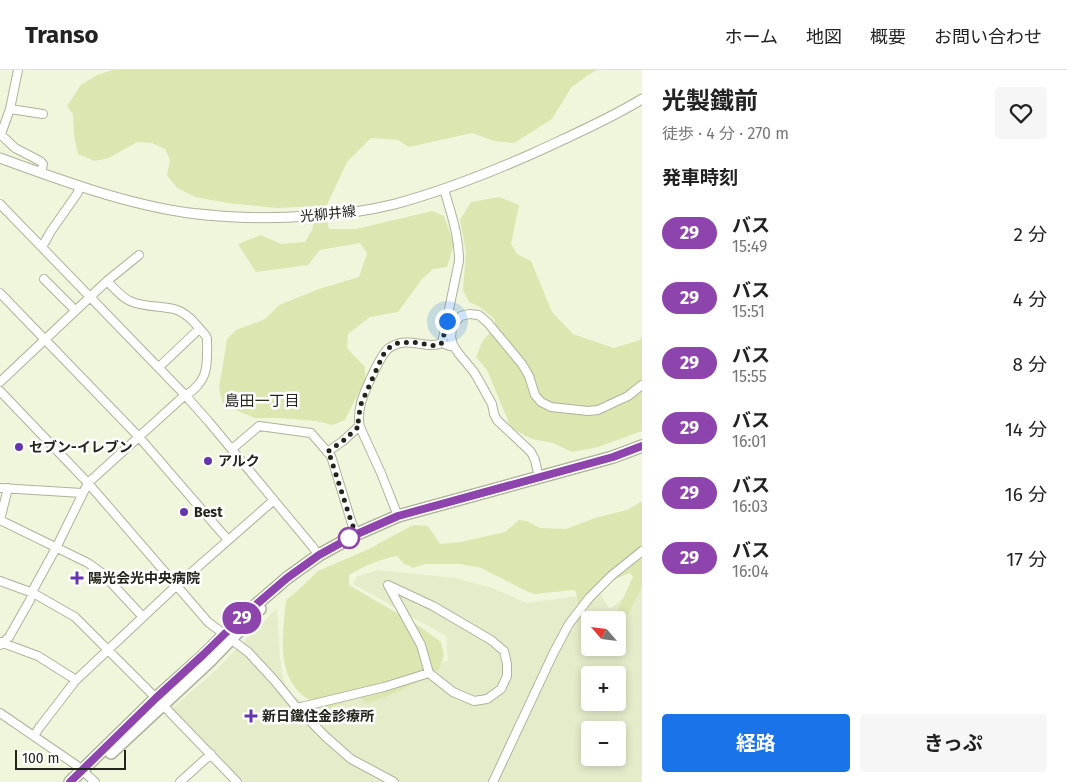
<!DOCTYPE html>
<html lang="ja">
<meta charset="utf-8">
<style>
:root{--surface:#fff;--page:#f6f6f6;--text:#222;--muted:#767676;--line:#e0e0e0;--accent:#1a73e8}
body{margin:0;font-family:"Fira Sans","Noto Sans JP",sans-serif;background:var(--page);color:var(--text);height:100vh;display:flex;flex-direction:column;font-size:19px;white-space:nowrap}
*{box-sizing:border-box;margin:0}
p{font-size:16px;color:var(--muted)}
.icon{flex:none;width:28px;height:28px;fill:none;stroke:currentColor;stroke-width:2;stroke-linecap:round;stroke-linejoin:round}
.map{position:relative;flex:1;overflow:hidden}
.side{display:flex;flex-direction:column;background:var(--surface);width:425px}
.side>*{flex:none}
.badge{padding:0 10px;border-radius:16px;font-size:18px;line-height:32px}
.needle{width:32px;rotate:298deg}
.buttons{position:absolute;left:581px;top:541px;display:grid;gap:10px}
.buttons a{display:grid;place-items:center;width:45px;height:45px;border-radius:5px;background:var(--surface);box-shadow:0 2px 8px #0003;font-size:25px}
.scale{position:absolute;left:15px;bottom:12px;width:111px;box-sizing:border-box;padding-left:5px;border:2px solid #23251b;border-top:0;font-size:14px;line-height:18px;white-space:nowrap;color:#23251b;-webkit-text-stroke:4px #fff;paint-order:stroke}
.you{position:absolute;width:25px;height:25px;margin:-12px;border:4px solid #fff;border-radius:50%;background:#1a73e8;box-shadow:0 0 0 8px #1a73e833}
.map>.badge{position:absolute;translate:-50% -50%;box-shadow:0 0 0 2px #fff}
h2{padding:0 20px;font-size:19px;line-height:45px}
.round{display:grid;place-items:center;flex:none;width:52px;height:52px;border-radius:5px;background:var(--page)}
.overview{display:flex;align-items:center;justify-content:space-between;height:85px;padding:0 20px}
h1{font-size:24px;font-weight:700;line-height:38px}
.primary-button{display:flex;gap:10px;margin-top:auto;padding:10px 20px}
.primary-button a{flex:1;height:58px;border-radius:5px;background:var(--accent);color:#fff;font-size:20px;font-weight:700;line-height:58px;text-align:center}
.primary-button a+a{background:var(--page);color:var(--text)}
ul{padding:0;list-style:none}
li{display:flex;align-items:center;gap:15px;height:65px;padding:0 20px}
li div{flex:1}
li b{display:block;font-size:19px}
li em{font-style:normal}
li .badge{min-width:55px;font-weight:700;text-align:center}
header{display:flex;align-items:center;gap:30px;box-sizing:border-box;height:70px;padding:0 25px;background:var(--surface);border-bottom:1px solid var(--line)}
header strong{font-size:24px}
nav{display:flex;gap:28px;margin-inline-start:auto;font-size:18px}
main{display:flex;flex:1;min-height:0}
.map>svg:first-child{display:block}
</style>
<header>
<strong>Transo</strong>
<nav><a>ホーム</a><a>地図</a><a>概要</a><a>お問い合わせ</a></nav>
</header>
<main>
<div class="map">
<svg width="642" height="712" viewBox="0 0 642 712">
<rect width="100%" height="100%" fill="#f0f6db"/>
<path fill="#e5ecca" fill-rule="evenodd" d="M 377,500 L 456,508 L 492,518 L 527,533 L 600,523 L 610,539 L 639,515 L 642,514 L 642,712 L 237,712 L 169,641 L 212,604 L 277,538 L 280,588 L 283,609 L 293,626 L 305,633 L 387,618 L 448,590 L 446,566 L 353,514 L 357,507 ZM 590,550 L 618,550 L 618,578 L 590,578 ZM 590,605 L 618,605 L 618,632 L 590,632 ZM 590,660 L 618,660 L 618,688 L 590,688 Z"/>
<path fill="#dbe6b1" d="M 113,0 L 597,0 L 588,5 L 571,18 L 552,49 L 514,73 L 494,71 L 472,63 L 409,77 L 398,70 L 371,68 L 347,92 L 325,139 L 329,159 L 356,159 L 432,141 L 444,146 L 454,174 L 447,197 L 433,199 L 422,209 L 398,242 L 370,247 L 348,264 L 347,278 L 365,297 L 365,310 L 345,350 L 332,355 L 316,351 L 279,348 L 255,348 L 223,335 L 219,318 L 227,269 L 236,260 L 265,249 L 279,235 L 319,219 L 359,207 L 367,183 L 360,173 L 320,180 L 308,195 L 256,202 L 238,174 L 261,165 L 281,174 L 305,172 L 312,160 L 318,136 L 277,138 L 228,133 L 195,127 L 177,118 L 167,105 L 170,90 L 165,79 L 152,73 L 137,72 L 109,88 L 95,91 L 78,84 L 74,66 L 73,44 L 67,36 L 81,15 L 97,5 Z
M 499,127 L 519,135 L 511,174 L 517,184 L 531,191 L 552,242 L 573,264 L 614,278 L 640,270 L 642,266 L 642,361 L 598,377 L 572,382 L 553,373 L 532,369 L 511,358 L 487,300 L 476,287 L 482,272 L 496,256 L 494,249 L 480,237 L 469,232 L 463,220 L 466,182 L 460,150 L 471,132 Z
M 642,431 L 642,478 L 599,516 L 592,535 L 578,533 L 576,522 L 574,520 L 534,524 L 522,519 L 481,498 L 460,494 L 425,494 L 413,498 L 403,493 L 397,486 C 380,489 364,496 349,505 L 349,515 L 419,556 L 441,572 L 444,585 L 439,599 C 416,613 393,626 366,633 L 360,627 L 342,633 L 329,639 C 321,635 312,632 305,627 C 275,605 283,562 286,530 L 295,523 L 318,501 L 369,479 L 413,455 L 428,456 L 440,474 L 461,472 L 505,462 L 519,450 L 527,451 L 540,458 L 566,459 L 598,447 L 627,440 Z
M 642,484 L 642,517 L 625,550 L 618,552 L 618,550 L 616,550 L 615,546 L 633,507 L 630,503 L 615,509 L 611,508 Z"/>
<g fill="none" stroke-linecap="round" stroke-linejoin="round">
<defs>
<path id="minor" d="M 10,39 L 43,44
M 0,64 L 15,78 L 40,91 L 43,94 L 41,103
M 1,64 L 10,39 L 18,0
M 0,134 L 185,325 L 209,352 L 312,476 L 319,485
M 42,177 L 51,161 L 77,124 L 80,116
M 44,209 L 75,240
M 0,223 L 139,367 L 228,470
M 442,273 L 459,191 C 459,165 451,144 444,119
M 159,297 L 199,259
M 0,312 L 107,211 L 139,185
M 0,321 L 88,413 L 208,552 L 248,582 L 274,610 L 297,638 L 326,667 L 351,689 L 394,712
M 232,379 L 259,356 L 311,363 L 331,386 L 352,454 L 357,464
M 327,382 L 343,371 L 357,358 L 360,357
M 539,408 L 535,390 L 531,382 L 497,350 L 494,344 L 492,334 L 482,316 L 474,302 L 459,284 L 453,275 L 451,267 L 452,258 L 456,251 L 461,246 L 469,244 L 479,245 L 488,253 L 522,294 L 529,306 L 535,325 L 541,332 L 551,337 L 588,341 L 598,340 L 628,326 L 642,315
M 0,418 L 82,423
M 398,446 L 381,403 L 360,357 C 358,349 359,341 361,333 C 364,322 380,285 389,278 C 392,276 397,274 400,273 C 414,270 430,279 442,273 L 450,276 L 453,275
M 0,450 L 88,493 L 102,503 L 143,547
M 0,450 L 8,418
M 0,511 L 33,523 L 75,547 L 156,628 L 237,712
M 388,515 L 433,536 L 491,570 L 504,581 L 507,594 L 507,606 L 501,619 L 487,629 L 474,631 L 453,622 L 429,603 L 421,575 Z
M 0,572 L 38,586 L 76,610
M 0,575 L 9,567 L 30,530 L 34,518 L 56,478 L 88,413 L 185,325 C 193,322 203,311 205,302 C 208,293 207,279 207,269 L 206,266 C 197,256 189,244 177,240 C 162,235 145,238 130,231 C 121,227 114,218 107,211
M 297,638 L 384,617 L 429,603
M 0,643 L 76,695 L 95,712
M 34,666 L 39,658 L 76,610 L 176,516 L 274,430
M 180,712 L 211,684
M 493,712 L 554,582 L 569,554 L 589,528 L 611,506 L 642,481"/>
<path id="major" d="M 0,88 C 60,110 125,134 189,143 C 229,148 269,149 309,146 C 338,145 367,141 395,134 C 443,121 489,103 534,83 C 570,66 608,50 642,29"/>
<path id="highway" d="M 111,683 L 211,590 L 260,539
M 70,712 L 156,628 L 204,585 L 244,545 L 287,508 L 319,485 L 357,464 L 398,446 L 613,387 L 642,376"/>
</defs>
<use href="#minor" stroke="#aeb39a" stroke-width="10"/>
<use href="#major" stroke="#aeb39a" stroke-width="11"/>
<use href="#highway" stroke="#aeb39a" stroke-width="14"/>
<use href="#minor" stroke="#fff" stroke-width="8"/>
<use href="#major" stroke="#fff" stroke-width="9"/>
<use href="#highway" stroke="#fff" stroke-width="11"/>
</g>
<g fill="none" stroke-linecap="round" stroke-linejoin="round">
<defs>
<path id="line" d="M 70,712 L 156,628 L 204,584 L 244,545 L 287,508 L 319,485 L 357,464 L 398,446 L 613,387 L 642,376"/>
</defs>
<use href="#line" stroke="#fff" stroke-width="11"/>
<use href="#line" stroke="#8e44ad" stroke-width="8"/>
<path stroke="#23251b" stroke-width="5" stroke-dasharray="0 9" d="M 349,468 L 357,464 L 352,454 L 330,386 L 327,382 L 343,371 L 357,358 L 360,356 L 358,350 L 361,334 L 383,285 L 390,277 L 398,273 L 412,272 L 436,276 L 442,273 L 447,251"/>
</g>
<g fill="#6435ac" stroke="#fff" stroke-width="2">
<circle cx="19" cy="377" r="5"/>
<circle cx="208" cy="391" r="5"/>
<circle cx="184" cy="442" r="5"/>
<path d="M74.5 500.5h5v5h5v5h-5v5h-5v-5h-5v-5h5z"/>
<path d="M248.5 638.5h5v5h5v5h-5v5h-5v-5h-5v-5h5z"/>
</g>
<circle fill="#fff" stroke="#8e44ad" stroke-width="2.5" cx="349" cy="468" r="10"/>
<g text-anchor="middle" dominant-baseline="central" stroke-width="5" stroke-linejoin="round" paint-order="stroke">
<g font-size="14" fill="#23251b" stroke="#fff">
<text transform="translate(328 144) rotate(-6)">光柳井線</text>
</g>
<g font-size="14" font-weight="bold" fill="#23251b" stroke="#fff" text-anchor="start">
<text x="29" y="377">セブン-イレブン</text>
<text x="218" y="391">アルク</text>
<text x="194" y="442">Best</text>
<text x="88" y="508">陽光会光中央病院</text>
<text x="262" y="646">新日鐵住金診療所</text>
</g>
<g font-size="15" fill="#23251b" stroke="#fff">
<text x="262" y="331">島田一丁目</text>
</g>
</g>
</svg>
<div class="buttons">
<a><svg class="needle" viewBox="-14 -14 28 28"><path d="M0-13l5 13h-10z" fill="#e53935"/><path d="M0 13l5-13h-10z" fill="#767676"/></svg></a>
<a>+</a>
<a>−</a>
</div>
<div class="scale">100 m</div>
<div class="you" style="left:447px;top:251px"></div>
<b class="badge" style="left:242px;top:548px;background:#8e44ad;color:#fff">29</b>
</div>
<section class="side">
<div class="overview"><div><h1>光製鐵前</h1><p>徒歩 · 4 分 · 270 m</p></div><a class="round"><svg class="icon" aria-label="heart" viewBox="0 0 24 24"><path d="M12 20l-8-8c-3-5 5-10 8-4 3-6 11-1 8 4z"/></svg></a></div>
<h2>発車時刻</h2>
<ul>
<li><span class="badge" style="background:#8e44ad;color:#fff">29</span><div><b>バス</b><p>15:49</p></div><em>2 分</em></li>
<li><span class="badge" style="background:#8e44ad;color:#fff">29</span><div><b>バス</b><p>15:51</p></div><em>4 分</em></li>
<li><span class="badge" style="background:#8e44ad;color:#fff">29</span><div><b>バス</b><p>15:55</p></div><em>8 分</em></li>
<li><span class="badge" style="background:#8e44ad;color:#fff">29</span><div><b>バス</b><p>16:01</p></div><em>14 分</em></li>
<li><span class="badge" style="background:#8e44ad;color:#fff">29</span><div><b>バス</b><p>16:03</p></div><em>16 分</em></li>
<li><span class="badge" style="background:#8e44ad;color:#fff">29</span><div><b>バス</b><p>16:04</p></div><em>17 分</em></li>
</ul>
<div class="primary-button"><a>経路</a><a>きっぷ</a></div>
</section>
</main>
